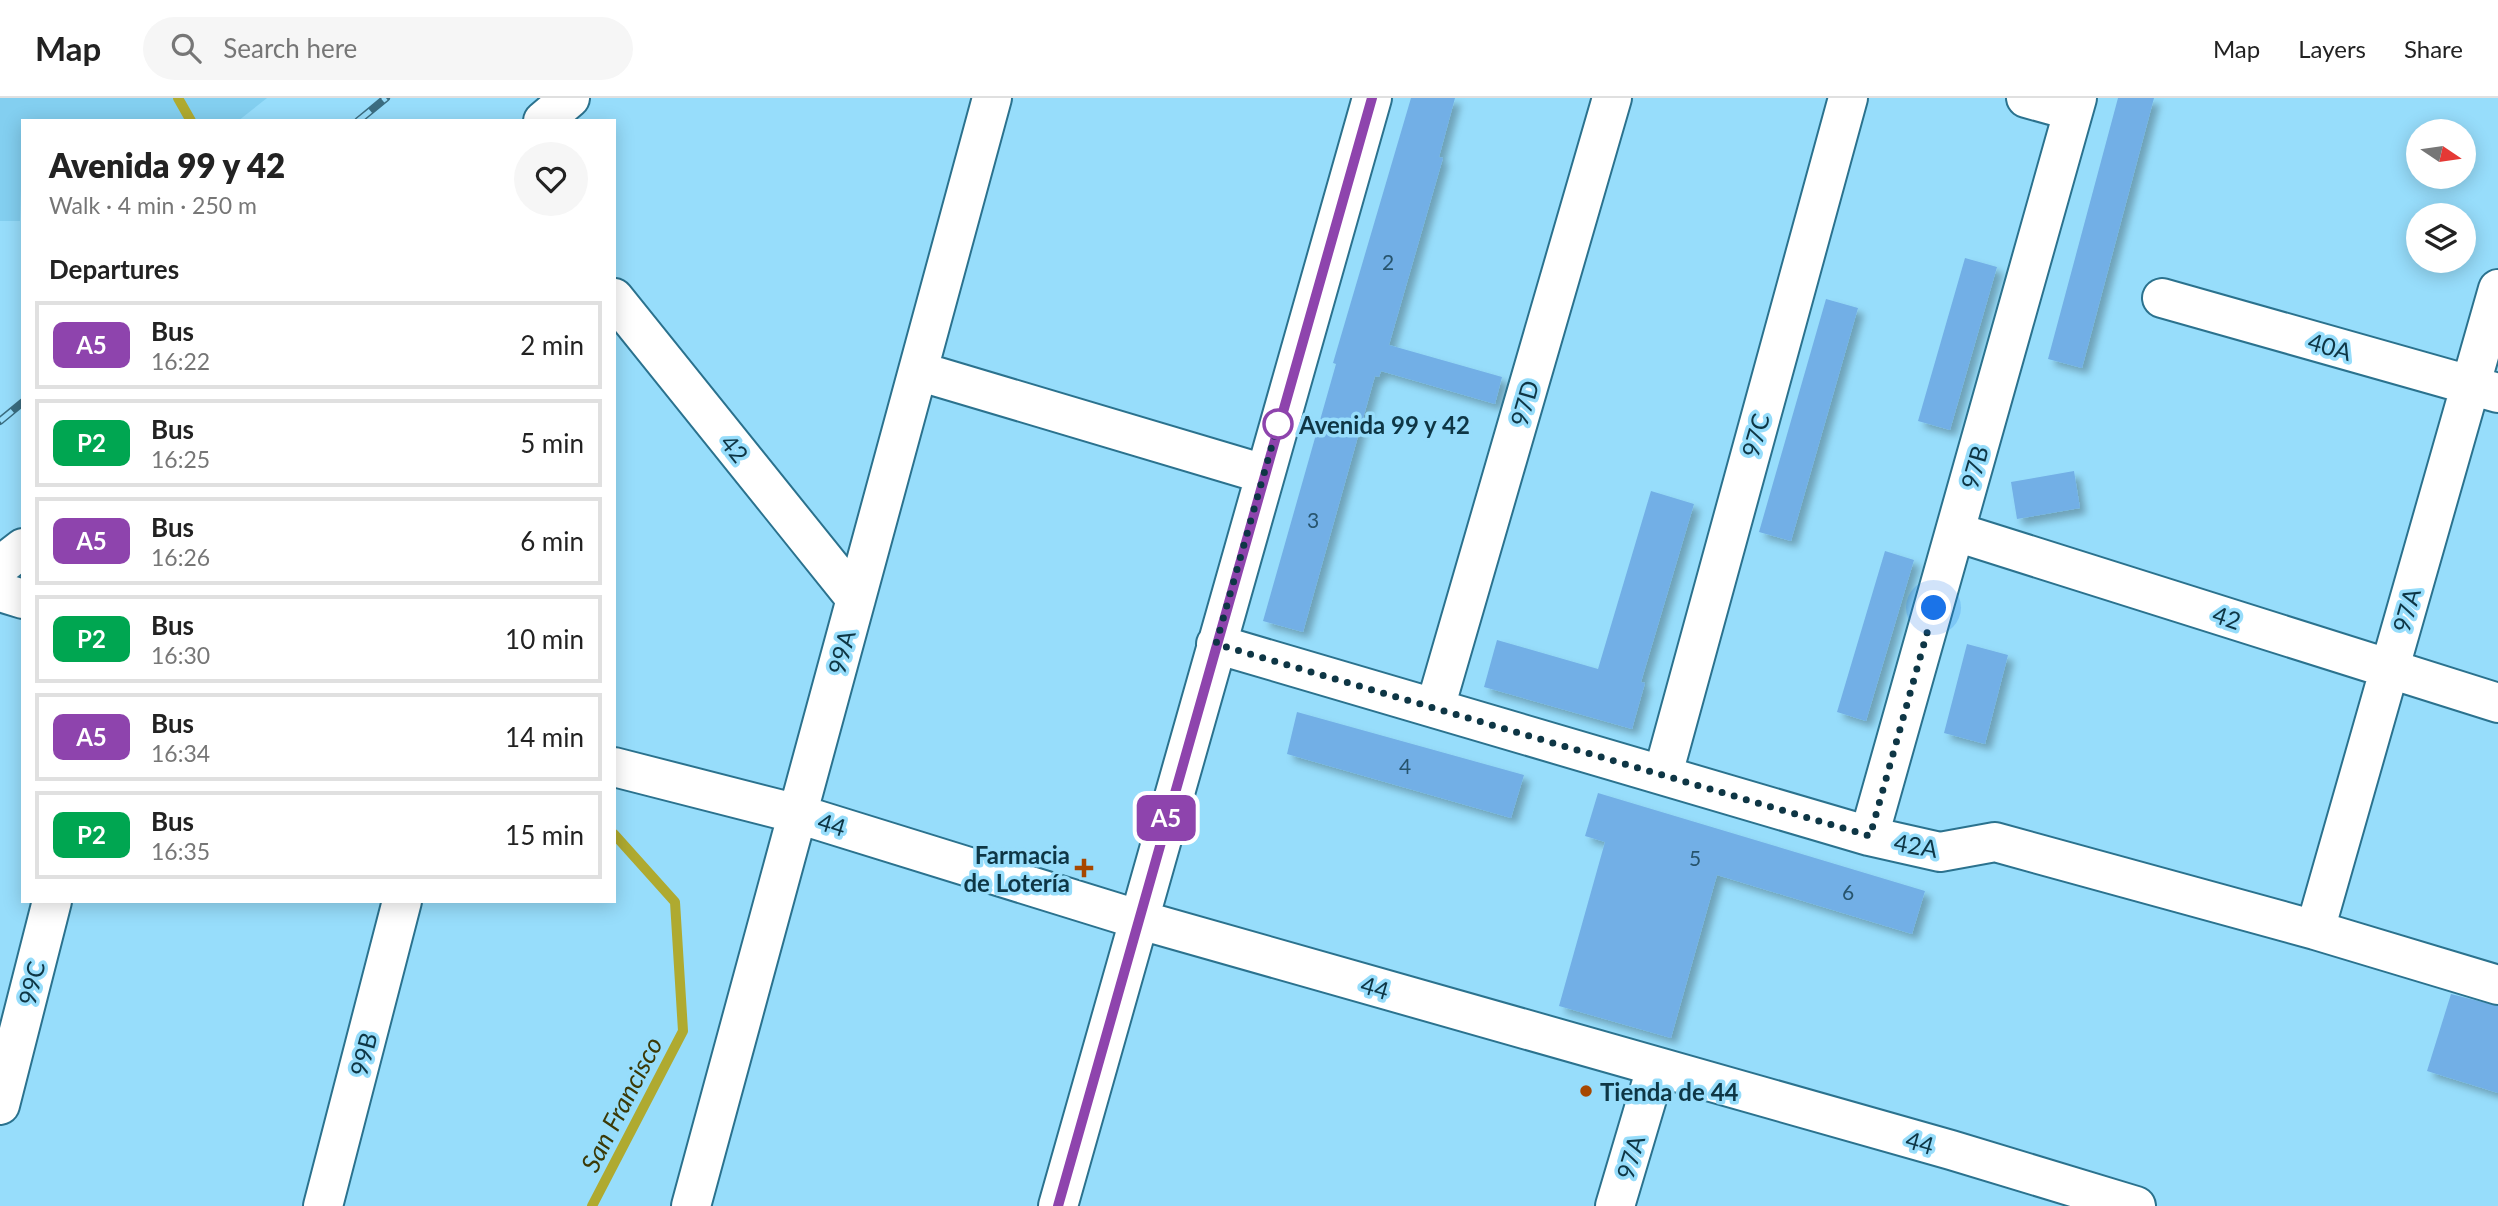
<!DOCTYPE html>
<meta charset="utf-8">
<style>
:root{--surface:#fff;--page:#f6f6f6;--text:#222;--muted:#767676;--line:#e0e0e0}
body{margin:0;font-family:Lato,sans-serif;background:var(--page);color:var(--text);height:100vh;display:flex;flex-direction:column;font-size:26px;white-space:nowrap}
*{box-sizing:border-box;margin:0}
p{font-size:23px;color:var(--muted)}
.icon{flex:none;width:38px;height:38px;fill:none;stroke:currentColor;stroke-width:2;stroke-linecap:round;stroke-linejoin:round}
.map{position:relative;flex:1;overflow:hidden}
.details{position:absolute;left:21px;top:21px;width:595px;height:784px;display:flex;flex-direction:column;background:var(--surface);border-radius:0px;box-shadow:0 4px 18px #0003}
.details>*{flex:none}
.badge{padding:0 14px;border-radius:10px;font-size:24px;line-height:46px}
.needle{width:46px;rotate:103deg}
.buttons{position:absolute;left:2406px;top:21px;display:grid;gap:14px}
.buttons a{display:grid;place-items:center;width:70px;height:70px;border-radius:50%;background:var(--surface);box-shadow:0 4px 18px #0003;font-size:35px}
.you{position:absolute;width:35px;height:35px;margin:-18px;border:5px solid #fff;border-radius:50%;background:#1a73e8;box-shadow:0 0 0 10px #1a73e833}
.map>.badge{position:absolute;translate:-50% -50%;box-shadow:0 0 0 4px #fff}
h2{padding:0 28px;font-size:26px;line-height:63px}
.round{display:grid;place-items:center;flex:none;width:74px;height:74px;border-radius:37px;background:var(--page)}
.overview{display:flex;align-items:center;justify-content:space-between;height:119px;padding:0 28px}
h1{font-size:33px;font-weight:800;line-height:52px}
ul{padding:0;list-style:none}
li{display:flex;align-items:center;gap:21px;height:88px;margin:0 14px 10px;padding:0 14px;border:4px solid var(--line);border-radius:0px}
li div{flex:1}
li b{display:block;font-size:26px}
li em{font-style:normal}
li .badge{min-width:77px;font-weight:700;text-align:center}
header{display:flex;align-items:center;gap:42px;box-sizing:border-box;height:98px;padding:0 35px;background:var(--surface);border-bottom:2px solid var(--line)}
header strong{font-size:33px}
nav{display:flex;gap:38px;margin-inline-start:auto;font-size:24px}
.search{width:490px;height:63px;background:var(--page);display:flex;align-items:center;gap:18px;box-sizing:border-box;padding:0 24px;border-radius:38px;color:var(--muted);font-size:26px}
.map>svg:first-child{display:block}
</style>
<header>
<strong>Map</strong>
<div class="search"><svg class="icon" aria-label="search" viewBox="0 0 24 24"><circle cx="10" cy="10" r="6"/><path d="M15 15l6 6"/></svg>Search here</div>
<nav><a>Map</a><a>Layers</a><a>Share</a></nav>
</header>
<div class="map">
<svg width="2498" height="1108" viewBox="0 0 2498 1108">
<defs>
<filter id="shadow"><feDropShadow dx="6" dy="6" stdDeviation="3.5" flood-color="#0004"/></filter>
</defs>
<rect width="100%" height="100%" fill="#97ddfb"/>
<path fill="#83cff0" d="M 0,0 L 267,0 L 238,23 L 23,23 L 20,123 L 0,123 Z"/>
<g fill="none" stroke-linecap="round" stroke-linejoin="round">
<path stroke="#afaa30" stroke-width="10" d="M 178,0 L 191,23
M 592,1108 L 683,933 L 675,804 L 614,736"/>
</g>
<path fill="#72afe6" filter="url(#shadow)" d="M 1411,0 L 1455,0 L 1439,59 L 1443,60 L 1389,247 L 1502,279 L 1495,306 L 1381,273 L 1379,279 L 1375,278 L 1303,534 L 1263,523 L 1336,266 L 1333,265 Z
M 2118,0 L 2154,0 L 2082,270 L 2048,261 Z
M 1965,160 L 1997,169 L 1950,332 L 1918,323 Z
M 1826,201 L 1858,210 L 1791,443 L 1759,434 Z
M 2074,373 L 2080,410 L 2017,421 L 2011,384 Z
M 1651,393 L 1694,406 L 1641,584 L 1645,585 L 1632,631 L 1484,589 L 1497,542 L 1598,571 Z
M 1885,453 L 1914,462 L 1866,623 L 1837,614 Z
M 1967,546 L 2008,557 L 1985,646 L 1944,635 Z
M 1297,614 L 1524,677 L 1511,720 L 1287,656 Z
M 1598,695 L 1925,793 L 1912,836 L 1717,777 L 1671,940 L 1559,908 L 1605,744 L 1585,738 Z
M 2451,896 L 2498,908 L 2498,995 L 2427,973 Z"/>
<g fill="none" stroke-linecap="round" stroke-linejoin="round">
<defs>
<path id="minor" d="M 2026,0 L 2073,13
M 614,200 L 856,501
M 2162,200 L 2498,295
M 918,273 L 1264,376
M 1956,434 L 2498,605
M 0,494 L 23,501
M 1216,546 L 1869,738 L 1940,754 L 1995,744 L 2315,832 L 2498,887
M 1435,610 L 1612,0
M 614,669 L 798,716 L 1137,821 L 1951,1052 L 2136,1108
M 1663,676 L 1848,0
M 1869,738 L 2077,0
M 2315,832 L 2498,191
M 0,1007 L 52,803
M 323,1108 L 402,803
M 691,1108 L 992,0
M 1058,1108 L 1372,0
M 1615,1108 L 1656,970"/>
<path id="major" d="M 543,23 L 570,0
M 0,468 L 23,450"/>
</defs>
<use href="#minor" stroke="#2b728e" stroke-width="42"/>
<use href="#major" stroke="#2b728e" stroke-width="42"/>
<use href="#minor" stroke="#fff" stroke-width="38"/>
<use href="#major" stroke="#fff" stroke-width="38"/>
<defs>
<path id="rail" d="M 358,23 L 386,0
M 0,323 L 23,304"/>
</defs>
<use href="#rail" stroke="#3b6d81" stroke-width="8"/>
<use href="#rail" stroke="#97ddfb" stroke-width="5" stroke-dasharray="16" stroke-linecap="butt"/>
</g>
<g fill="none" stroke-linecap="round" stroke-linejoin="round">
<defs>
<path id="line" d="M 1058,1108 L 1372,0"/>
</defs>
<use href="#line" stroke="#fff" stroke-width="16"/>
<use href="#line" stroke="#8e44ad" stroke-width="10"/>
<path stroke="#0e3645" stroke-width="7" stroke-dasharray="0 12.6" d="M 1278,326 L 1216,546 L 1870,738 L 1934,510"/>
</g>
<circle fill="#fff" stroke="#8e44ad" stroke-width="3.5" cx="1278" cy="326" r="14"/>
<g fill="#a74700" stroke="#97ddfb" stroke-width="2.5">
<path d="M1080.5 759.5h7v7h7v7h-7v7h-7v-7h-7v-7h7z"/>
<circle cx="1586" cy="993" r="7"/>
</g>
<g text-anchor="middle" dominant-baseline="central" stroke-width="7" stroke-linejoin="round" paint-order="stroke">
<g font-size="21" fill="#27546d">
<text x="1388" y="163">2</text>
<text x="1313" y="421">3</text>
<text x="1405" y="667">4</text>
<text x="1695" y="759">5</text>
<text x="1848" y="793">6</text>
</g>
<g font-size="24" fill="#0e3645" stroke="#97ddfb">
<text transform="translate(2330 248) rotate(16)">40A</text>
<text transform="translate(1524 305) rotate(-74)">97D</text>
<text transform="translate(1755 337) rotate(-74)">97C</text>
<text transform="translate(735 350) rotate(51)">42</text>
<text transform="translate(1974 369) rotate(-74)">97B</text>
<text transform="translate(2406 512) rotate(-74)">97A</text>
<text transform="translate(2227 519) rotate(18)">42</text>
<text transform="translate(841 554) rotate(-75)">99A</text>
<text transform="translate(832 726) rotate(17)">44</text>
<text transform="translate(1916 747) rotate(10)">42A</text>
<text transform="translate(31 885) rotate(-76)">99C</text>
<text transform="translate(1375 889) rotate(16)">44</text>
<text transform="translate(363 956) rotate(-75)">99B</text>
<text transform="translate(1920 1044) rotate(16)">44</text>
<text transform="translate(1630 1059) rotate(-73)">97A</text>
</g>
<g font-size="24" font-weight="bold" fill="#0e3645" stroke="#97ddfb" text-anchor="start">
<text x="1299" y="326">Avenida 99 y 42</text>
</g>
<g font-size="24" font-weight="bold" fill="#0e3645" stroke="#97ddfb" text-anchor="end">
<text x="1070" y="756">Farmacia<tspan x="1070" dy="28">de Lotería</tspan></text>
<text x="1600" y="993" text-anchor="start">Tienda de 44</text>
</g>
<g font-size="26" font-style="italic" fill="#3b3907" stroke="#97ddfb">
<text transform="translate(621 1006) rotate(-63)">San Francisco</text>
</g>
</g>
</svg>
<div class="buttons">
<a><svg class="needle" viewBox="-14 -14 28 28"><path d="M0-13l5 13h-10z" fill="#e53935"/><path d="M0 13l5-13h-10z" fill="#767676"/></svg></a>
<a><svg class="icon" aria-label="layers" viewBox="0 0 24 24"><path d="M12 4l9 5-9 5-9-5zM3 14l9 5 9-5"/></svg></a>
</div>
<div class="you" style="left:1934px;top:510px"></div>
<b class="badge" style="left:1166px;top:720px;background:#8e44ad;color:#fff">A5</b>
<section class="details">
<div class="overview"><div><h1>Avenida 99 y 42</h1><p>Walk · 4 min · 250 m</p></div><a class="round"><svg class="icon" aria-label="heart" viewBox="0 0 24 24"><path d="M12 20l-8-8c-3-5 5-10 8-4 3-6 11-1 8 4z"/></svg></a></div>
<h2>Departures</h2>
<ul>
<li><span class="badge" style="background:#8e44ad;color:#fff">A5</span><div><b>Bus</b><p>16:22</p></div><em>2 min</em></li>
<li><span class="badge" style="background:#00a651;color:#fff">P2</span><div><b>Bus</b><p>16:25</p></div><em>5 min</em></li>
<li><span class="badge" style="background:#8e44ad;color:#fff">A5</span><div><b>Bus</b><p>16:26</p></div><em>6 min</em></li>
<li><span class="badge" style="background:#00a651;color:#fff">P2</span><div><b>Bus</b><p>16:30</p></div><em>10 min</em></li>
<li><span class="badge" style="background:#8e44ad;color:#fff">A5</span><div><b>Bus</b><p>16:34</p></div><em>14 min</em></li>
<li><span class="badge" style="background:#00a651;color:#fff">P2</span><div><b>Bus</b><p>16:35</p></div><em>15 min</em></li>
</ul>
</section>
</div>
